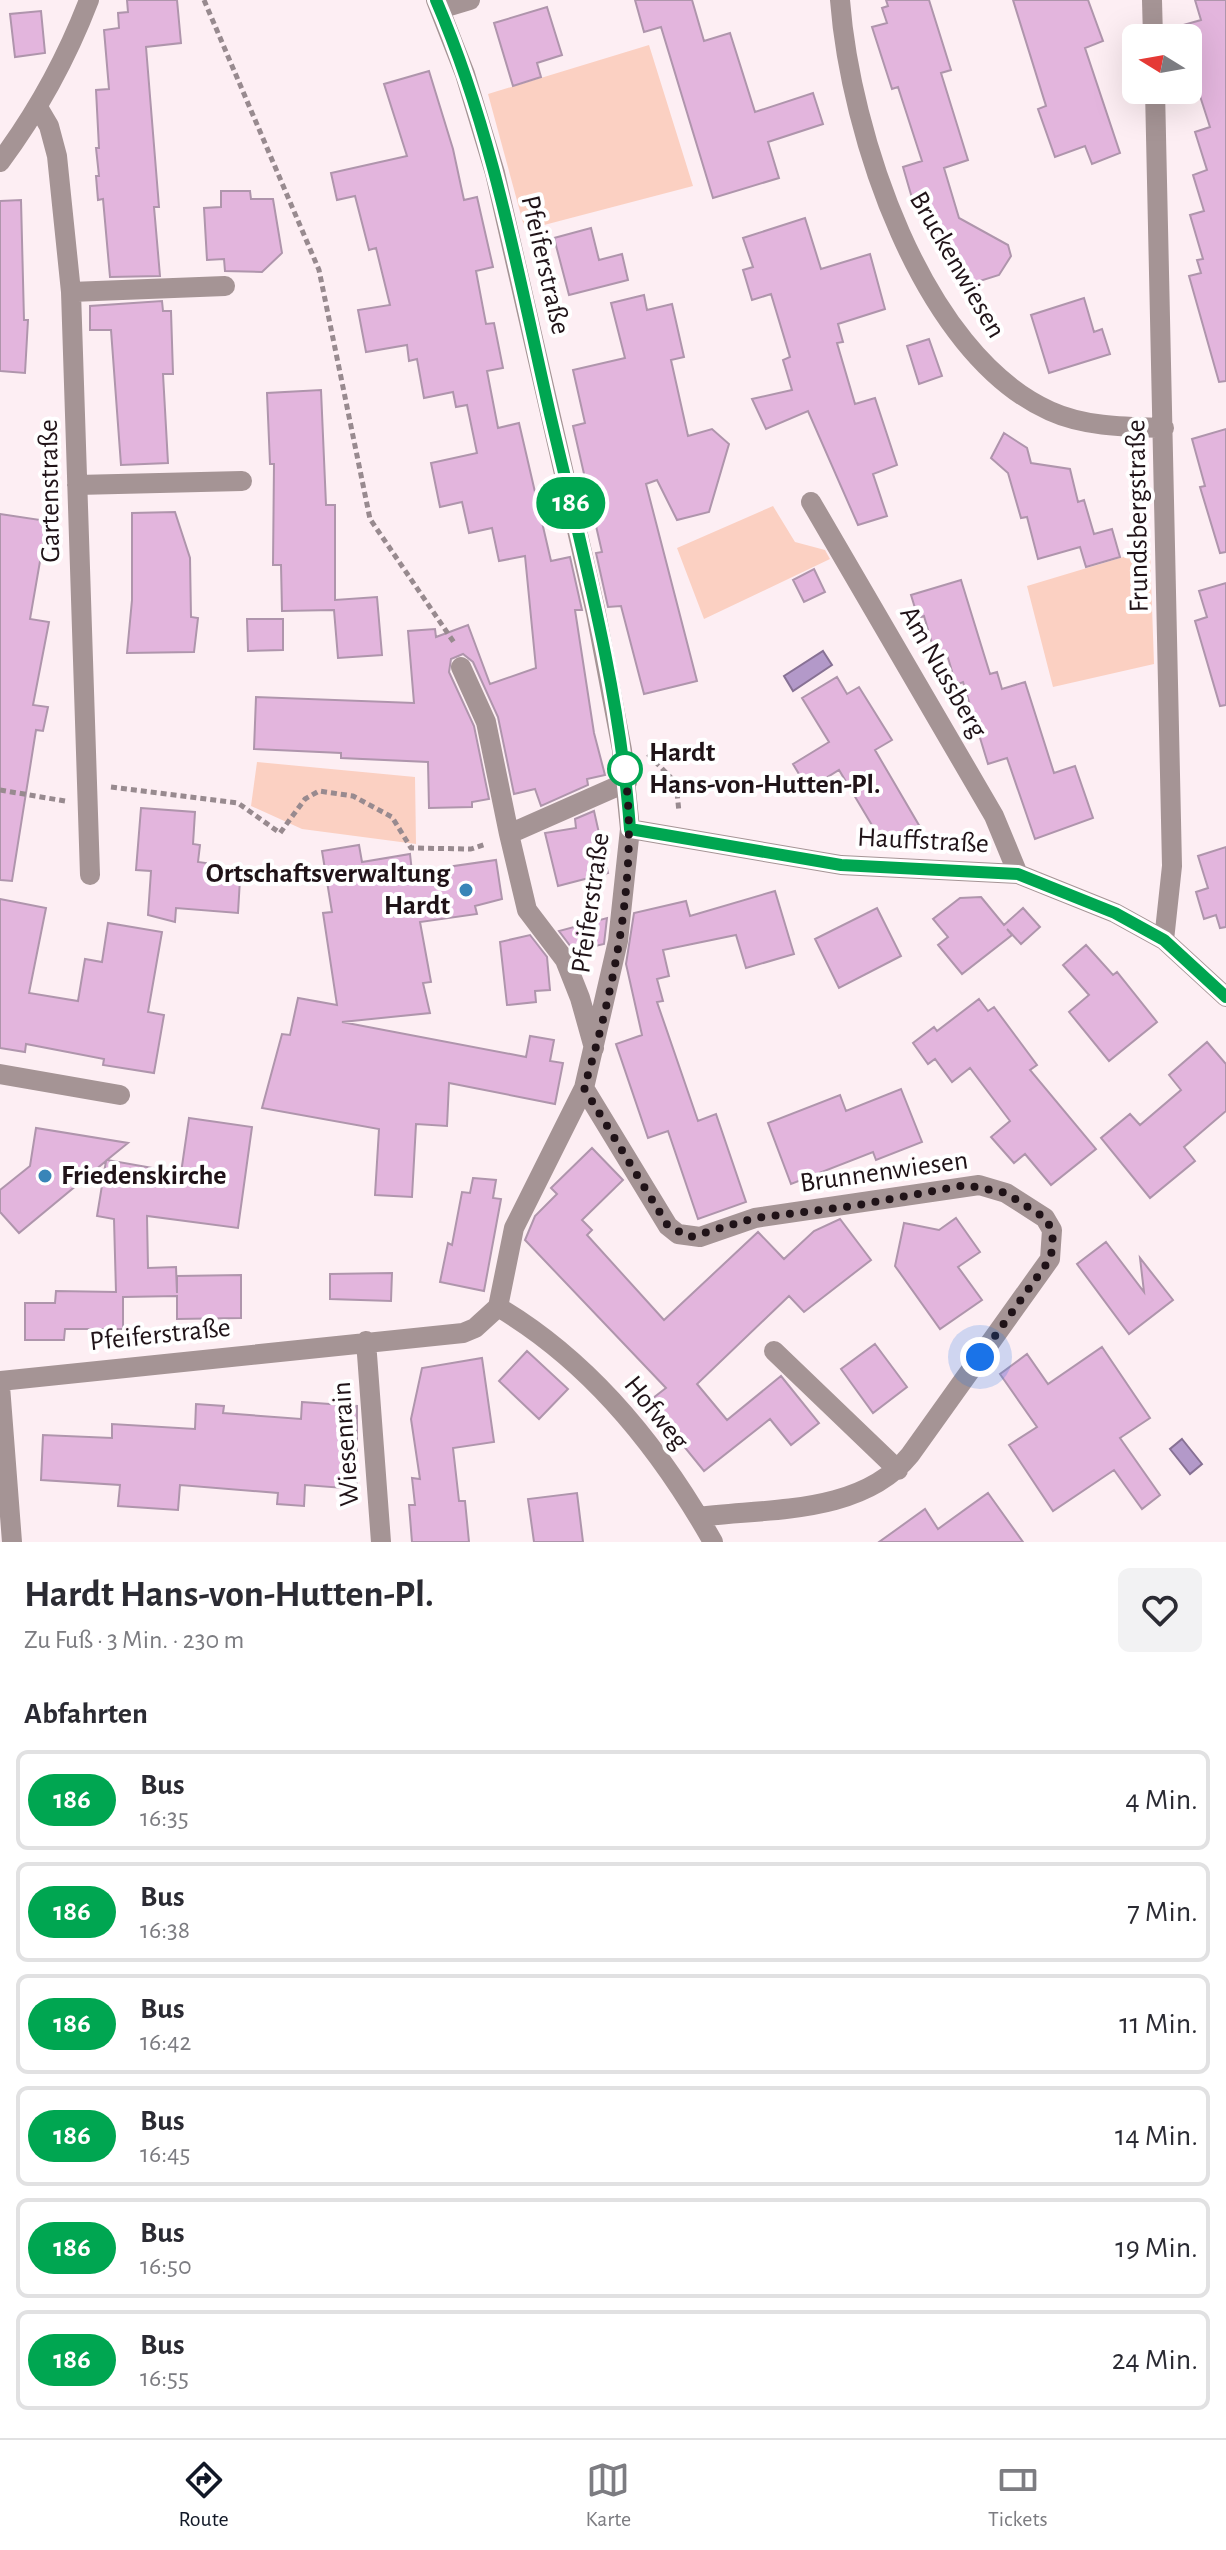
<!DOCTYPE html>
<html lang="de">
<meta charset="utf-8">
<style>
:root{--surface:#fff;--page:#f2f2f3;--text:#2b2b33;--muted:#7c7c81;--line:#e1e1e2;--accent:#111827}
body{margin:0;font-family:"Alegreya Sans",sans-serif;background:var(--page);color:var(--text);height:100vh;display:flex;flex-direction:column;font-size:30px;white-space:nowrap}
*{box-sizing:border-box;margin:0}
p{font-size:26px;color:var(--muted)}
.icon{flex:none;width:44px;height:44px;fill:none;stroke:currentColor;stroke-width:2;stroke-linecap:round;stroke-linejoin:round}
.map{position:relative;height:1542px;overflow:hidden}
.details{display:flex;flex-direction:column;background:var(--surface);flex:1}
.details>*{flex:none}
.badge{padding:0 16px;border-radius:26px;font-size:28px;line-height:52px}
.needle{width:52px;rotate:281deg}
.controls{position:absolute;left:1122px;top:24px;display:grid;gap:16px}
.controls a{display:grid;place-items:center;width:80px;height:80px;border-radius:12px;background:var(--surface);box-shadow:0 8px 32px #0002;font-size:40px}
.you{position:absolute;width:40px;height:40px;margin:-20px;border:6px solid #fff;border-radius:50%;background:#1a73e8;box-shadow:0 0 0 12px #1a73e833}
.map>.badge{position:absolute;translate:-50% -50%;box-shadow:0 0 0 4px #fff}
h2{padding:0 24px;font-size:30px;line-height:72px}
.round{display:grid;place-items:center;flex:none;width:84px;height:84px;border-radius:12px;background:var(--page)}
.head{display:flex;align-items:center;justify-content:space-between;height:136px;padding:0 24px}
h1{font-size:38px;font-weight:700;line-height:60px}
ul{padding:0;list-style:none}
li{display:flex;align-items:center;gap:24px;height:100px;margin:0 16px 12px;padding:0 8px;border:4px solid var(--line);border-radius:12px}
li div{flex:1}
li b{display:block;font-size:30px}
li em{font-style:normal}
li .badge{min-width:88px;font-weight:700;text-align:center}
.tabs{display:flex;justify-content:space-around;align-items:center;height:112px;border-top:2px solid var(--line);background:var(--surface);font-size:22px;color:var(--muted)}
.tabs a{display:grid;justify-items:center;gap:4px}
.tabs .current{color:var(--accent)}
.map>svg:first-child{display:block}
</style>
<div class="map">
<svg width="1226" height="1542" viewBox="0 0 1226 1542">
<rect width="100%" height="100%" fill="#fdeef3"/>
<path fill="#fbd0c2" d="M 649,45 L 693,186 L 525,230 L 488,94 Z
M 773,506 L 795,542 L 825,550 L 830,559 L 704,619 L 677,548 Z
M 1150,549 L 1154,664 L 1053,687 L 1027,586 Z
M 257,762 L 415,777 L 416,844 L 302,829 L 251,806 Z"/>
<path fill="#b399c9" stroke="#877194" stroke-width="2" d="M 823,651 L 832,665 L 793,691 L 784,676 Z
M 1182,1439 L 1202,1464 L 1190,1474 L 1170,1449 Z"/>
<path fill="#e3b5dd" stroke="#af95ac" stroke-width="2" d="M 127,0 L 177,0 L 181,43 L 146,47 L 159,207 L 154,207 L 160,276 L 110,277 L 103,199 L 98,200 L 96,176 L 99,176 L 96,148 L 99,148 L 96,90 L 109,89 L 104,30 L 119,28 L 118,13 L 128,12 Z
M 635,0 L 692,0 L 704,41 L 730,33 L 755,112 L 813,93 L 823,124 L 768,142 L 779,178 L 713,198 L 661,27 L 644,32 Z
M 886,0 L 929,0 L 951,70 L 941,73 L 968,160 L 944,168 L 959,218 L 1008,245 L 1011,256 L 999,275 L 964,286 L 946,234 L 934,238 L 923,202 L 914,205 L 903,167 L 922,161 L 898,87 L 892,89 L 872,27 L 887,23 L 882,8 L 888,6 Z
M 1013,0 L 1088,0 L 1103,41 L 1085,48 L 1120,153 L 1092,164 L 1085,146 L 1055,157 L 1038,109 L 1046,106 Z
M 1195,0 L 1226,0 L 1226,381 L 1219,382 L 1189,276 L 1201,273 L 1197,260 L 1203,259 L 1190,215 L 1204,211 L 1193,175 L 1207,170 L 1195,132 L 1210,127 L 1191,68 L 1188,38 L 1184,38 L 1180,26 L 1201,20 Z
M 547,7 L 562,55 L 537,63 L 541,77 L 513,86 L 494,23 Z
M 41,11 L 45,53 L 15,57 L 10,14 Z
M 429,71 L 453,149 L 464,200 L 477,197 L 493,267 L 476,271 L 486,324 L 494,323 L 503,368 L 487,371 L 498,428 L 519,423 L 551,561 L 570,557 L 582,610 L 575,610 L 594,733 L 605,775 L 587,779 L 588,785 L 541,806 L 535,789 L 514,794 L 498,717 L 473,662 L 463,654 L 451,659 L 449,672 L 474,726 L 489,799 L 472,802 L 472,807 L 429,808 L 428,762 L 341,758 L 341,753 L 254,749 L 256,697 L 414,703 L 408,631 L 435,629 L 436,637 L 468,625 L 490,684 L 536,668 L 525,556 L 499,561 L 492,528 L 469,533 L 462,502 L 440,507 L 431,463 L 477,453 L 467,405 L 456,407 L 453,392 L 424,398 L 417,359 L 409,361 L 407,345 L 366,352 L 358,310 L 390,305 L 376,248 L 369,250 L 355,196 L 337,200 L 331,173 L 407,156 L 384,84 Z
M 221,191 L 250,191 L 251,199 L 273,199 L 282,253 L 262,272 L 225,271 L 224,259 L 207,260 L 204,208 L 221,207 Z
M 21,200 L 24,320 L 28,320 L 25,373 L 0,371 L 0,201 Z
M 805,218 L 821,269 L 870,254 L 885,309 L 838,324 L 843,342 L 837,343 L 855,404 L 875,398 L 897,465 L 873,474 L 887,516 L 858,525 L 808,411 L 766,429 L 752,399 L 792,390 L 783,360 L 790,357 L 771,294 L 752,300 L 743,270 L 753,267 L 743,238 Z
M 591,228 L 599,260 L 622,254 L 628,280 L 569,295 L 554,238 Z
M 644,295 L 647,310 L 672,304 L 684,357 L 671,360 L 688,436 L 712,429 L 729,444 L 709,512 L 677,520 L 657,480 L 646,484 L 697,681 L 644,694 L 621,606 L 608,607 L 596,553 L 602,552 L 573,426 L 585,423 L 573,370 L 625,358 L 611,303 Z
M 1084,298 L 1094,332 L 1102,329 L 1110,354 L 1049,373 L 1031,315 Z
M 162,301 L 163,311 L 171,311 L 173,374 L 163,374 L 168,463 L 121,465 L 111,330 L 90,330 L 90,306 Z
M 929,339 L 942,376 L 919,384 L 907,346 Z
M 321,390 L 326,505 L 335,505 L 335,600 L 377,597 L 382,655 L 338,658 L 334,610 L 282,611 L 281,565 L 273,565 L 274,464 L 270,464 L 267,393 Z
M 1226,429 L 1226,552 L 1220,553 L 1200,487 L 1205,486 L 1192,439 Z
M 1004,433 L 1027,448 L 1031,463 L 1070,469 L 1078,502 L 1084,500 L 1094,534 L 1112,529 L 1120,557 L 1086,567 L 1080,547 L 1038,559 L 1027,517 L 1021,518 L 1008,473 L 991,458 Z
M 175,512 L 190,558 L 191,617 L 198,618 L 194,652 L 127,653 L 132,600 L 132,513 Z
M 0,514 L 47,521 L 30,619 L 49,622 L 33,705 L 48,707 L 43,731 L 36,730 L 12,881 L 0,880 Z
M 814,569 L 825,592 L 804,602 L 793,580 Z
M 961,580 L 990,674 L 997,672 L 1002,689 L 1025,682 L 1054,773 L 1075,766 L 1093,818 L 1035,839 L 1007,758 L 988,764 L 963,682 L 956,685 L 946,651 L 935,654 L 924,616 L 918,618 L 911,595 Z
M 1226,583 L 1226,705 L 1220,706 L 1195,621 L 1207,617 L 1199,591 Z
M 247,619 L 283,619 L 283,650 L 248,651 Z
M 837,677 L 847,694 L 859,687 L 892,740 L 875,750 L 920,827 L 885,847 L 839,770 L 808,789 L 793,764 L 829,742 L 802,698 Z
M 141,808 L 195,812 L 193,844 L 200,845 L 198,862 L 206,863 L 205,876 L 240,879 L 238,913 L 176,908 L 175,922 L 148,915 L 151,871 L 136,870 Z
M 594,811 L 608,873 L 558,886 L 545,833 L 576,828 L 575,819 Z
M 359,845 L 362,862 L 410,854 L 412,872 L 496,860 L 502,899 L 475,906 L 477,914 L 420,922 L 431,982 L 423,983 L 430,1013 L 342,1022 L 526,1057 L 530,1036 L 554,1040 L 550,1061 L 563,1063 L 555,1104 L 449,1083 L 447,1126 L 416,1124 L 412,1197 L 375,1195 L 379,1129 L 262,1108 L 282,1034 L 290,1035 L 298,998 L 337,1005 L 323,913 L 332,912 L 322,851 Z
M 1226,847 L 1226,927 L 1220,928 L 1216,915 L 1204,919 L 1196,892 L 1208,888 L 1198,856 Z
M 775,891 L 794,954 L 746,968 L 736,935 L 663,950 L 669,976 L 657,979 L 663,1001 L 657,1002 L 698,1121 L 716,1114 L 746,1202 L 698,1219 L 668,1131 L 648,1138 L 616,1044 L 642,1035 L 626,964 L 634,913 L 686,901 L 690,916 Z
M 981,897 L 1004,925 L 1023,908 L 1040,927 L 1021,944 L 1007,929 L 1012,935 L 962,974 L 938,945 L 948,937 L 933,919 L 960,898 Z
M 0,899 L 46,908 L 29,993 L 78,1001 L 85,959 L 102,962 L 108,923 L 162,932 L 148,1012 L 164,1015 L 154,1073 L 103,1065 L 104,1059 L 26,1044 L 25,1052 L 0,1048 Z
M 877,908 L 901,956 L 839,988 L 815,939 Z
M 607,918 L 604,944 L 574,951 L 559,931 Z
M 530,935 L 547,957 L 550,990 L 535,991 L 536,1002 L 507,1005 L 500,942 Z
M 1086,945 L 1113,975 L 1117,972 L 1157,1022 L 1109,1061 L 1069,1012 L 1089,995 L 1063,965 Z
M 979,999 L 988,1011 L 994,1007 L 1037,1065 L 1030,1070 L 1096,1149 L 1051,1185 L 1025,1154 L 1014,1163 L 991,1137 L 1010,1121 L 970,1068 L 952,1082 L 935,1059 L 928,1064 L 913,1043 L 934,1027 L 937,1031 Z
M 1207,1042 L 1226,1064 L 1226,1111 L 1184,1147 L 1195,1161 L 1150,1198 L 1101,1138 L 1130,1114 L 1140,1125 L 1181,1090 L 1169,1075 Z
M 901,1089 L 922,1142 L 876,1160 L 873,1152 L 791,1184 L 768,1123 L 840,1095 L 846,1111 Z
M 189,1118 L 252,1127 L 238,1228 L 147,1216 L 148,1268 L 176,1267 L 177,1293 L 177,1276 L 241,1275 L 241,1318 L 177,1319 L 177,1296 L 123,1297 L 123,1329 L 65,1329 L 64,1340 L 25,1340 L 25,1303 L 55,1303 L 56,1291 L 116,1292 L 114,1219 L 97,1216 L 106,1161 L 19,1233 L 0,1212 L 0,1190 L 30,1166 L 36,1128 L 128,1143 L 107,1160 L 181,1173 Z
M 592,1148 L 623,1180 L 582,1220 L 592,1230 L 587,1235 L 664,1320 L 758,1232 L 784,1259 L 814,1231 L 840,1219 L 871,1260 L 804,1312 L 789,1296 L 697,1384 L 727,1420 L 781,1376 L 819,1423 L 791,1445 L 770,1419 L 704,1471 L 648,1402 L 666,1388 L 525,1240 L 535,1216 L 557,1194 L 551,1188 Z
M 473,1178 L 496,1180 L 493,1198 L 501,1199 L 484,1291 L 440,1282 L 448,1243 L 452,1245 L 462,1192 L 470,1193 Z
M 956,1218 L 980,1252 L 958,1267 L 982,1300 L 940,1329 L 895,1266 L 904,1223 L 939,1230 Z
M 1106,1242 L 1144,1292 L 1140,1258 L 1173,1300 L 1129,1334 L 1077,1264 Z
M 392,1273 L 391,1301 L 330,1299 L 330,1274 Z
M 875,1344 L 907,1387 L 873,1413 L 841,1369 Z
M 1102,1347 L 1150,1418 L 1120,1438 L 1160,1495 L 1142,1509 L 1114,1470 L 1053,1511 L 1009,1445 L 1037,1427 L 1000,1374 L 1027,1354 L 1048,1384 Z
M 527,1351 L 568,1389 L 539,1419 L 499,1381 Z
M 482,1358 L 494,1442 L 453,1448 L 459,1501 L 465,1501 L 469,1542 L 412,1542 L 409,1505 L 415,1505 L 412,1478 L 420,1479 L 411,1419 L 422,1368 Z
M 302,1402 L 357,1406 L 357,1489 L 305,1485 L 304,1506 L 277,1504 L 278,1493 L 180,1485 L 178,1510 L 118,1506 L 120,1485 L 41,1480 L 43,1435 L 112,1438 L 112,1424 L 195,1429 L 196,1404 L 224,1406 L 223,1413 L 301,1419 Z
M 577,1493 L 583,1542 L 534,1542 L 528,1499 Z
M 988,1493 L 1023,1542 L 879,1542 L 925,1509 L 938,1529 Z"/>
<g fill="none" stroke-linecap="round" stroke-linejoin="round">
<path stroke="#988a8f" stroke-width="5" stroke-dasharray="6 4" stroke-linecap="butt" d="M 204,0 L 319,270 L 370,519 L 455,644
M 648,754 L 676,783 L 679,812
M 111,787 L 238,803 L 280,833 L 305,799 L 319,791 L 353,796 L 392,817 L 411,848 L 471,849 L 486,844
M 0,790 L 65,801"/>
<path stroke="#a59495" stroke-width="20" d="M 840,0 C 850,132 921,353 1050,411 C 1085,427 1127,427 1164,428
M 1152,0 L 1153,38
M 440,9 L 470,0
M 1155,90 L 1172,866 L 1164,940
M 39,109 L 49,126 L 57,156 L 71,292 L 90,875
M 0,162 C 38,111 66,60 89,0
M 71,292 L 225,286
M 77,485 L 242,481
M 811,502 L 994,816 L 1018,874
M 461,667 L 486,722 L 509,834
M 630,829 L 841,865 L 1018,874 L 1115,913 L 1164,940 L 1226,997
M 594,1048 L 580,998 L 565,960 L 527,910 L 509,834 L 627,782
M 0,1074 L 120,1095
M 584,1088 L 668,1226 L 678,1234 L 700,1237 L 755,1218 L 979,1185 L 1006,1193 L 1045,1218 L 1052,1230 L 1050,1259 L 910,1455 C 861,1515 769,1508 699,1517
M 498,1307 C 591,1362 660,1448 713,1542
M 366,1341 L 381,1542
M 774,1351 L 898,1470
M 0,1381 L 463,1333 L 475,1328 L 498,1307 L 514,1228 L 584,1088 L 618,941 L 630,829 L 622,750 L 596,613 L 495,173 L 465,74 L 436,0
M 0,1386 L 12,1542"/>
</g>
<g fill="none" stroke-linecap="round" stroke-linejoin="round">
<defs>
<path id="line" d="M 436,0 C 493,132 518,274 550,414 C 582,551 620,689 630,829 L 841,865 L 1018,874 L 1115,913 L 1164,940 L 1226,997"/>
</defs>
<use href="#line" stroke="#fff" stroke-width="18"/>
<use href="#line" stroke="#00a651" stroke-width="12"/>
<path stroke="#201318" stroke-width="8" stroke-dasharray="0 14.4" d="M 625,769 L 624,766 C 640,867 614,990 584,1088 L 668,1226 L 690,1237 L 755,1218 L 853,1206 L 966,1185 L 1006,1193 L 1045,1218 L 1052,1230 L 1053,1245 L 1050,1259 L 980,1357"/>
</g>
<circle fill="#fff" stroke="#00a651" stroke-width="4" cx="625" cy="769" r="16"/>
<g fill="#3985b8" stroke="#fff" stroke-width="3">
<circle cx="466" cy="890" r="8"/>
<circle cx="45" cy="1176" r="8"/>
</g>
<g text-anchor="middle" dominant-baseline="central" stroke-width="8" stroke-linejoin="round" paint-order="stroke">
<g font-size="28" fill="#201318" stroke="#fff">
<text transform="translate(545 265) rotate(77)">Pfeiferstraße</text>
<text transform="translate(957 265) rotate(60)">Bruckenwiesen</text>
<text transform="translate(50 491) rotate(-91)">Gartenstraße</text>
<text transform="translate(1138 516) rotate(-91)">Frundsbergstraße</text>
<text transform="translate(943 672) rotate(60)">Am Nussberg</text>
<text transform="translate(923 841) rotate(3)">Hauffstraße</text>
<text transform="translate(591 903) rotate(-82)">Pfeiferstraße</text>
<text transform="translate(884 1172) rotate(-8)">Brunnenwiesen</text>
<text transform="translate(160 1335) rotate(-6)">Pfeiferstraße</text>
<text transform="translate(656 1413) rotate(51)">Hofweg</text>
<text transform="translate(346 1444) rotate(-94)">Wiesenrain</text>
</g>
<g font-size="28" font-weight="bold" fill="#201318" stroke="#fff" text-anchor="start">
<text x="649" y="753">Hardt<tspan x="649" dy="32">Hans-von-Hutten-Pl.</tspan></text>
</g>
<g font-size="28" font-weight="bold" fill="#201318" stroke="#fff" text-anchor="end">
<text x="450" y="874">Ortschaftsverwaltung<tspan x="450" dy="32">Hardt</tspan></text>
<text x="61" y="1176" text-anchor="start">Friedenskirche</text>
</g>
</g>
</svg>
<div class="controls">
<a><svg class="needle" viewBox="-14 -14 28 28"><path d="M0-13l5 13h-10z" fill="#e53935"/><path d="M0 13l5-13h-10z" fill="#7c7c81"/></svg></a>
</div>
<div class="you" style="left:980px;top:1357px"></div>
<b class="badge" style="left:571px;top:503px;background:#00a651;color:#fff">186</b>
</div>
<section class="details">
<div class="head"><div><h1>Hardt Hans-von-Hutten-Pl.</h1><p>Zu Fuß · 3 Min. · 230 m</p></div><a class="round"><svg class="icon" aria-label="heart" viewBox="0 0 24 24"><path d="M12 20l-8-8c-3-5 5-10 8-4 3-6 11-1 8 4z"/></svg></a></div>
<h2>Abfahrten</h2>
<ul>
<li><span class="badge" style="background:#00a651;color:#fff">186</span><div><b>Bus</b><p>16:35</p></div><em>4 Min.</em></li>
<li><span class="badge" style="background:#00a651;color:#fff">186</span><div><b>Bus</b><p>16:38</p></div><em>7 Min.</em></li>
<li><span class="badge" style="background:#00a651;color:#fff">186</span><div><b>Bus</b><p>16:42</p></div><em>11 Min.</em></li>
<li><span class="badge" style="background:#00a651;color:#fff">186</span><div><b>Bus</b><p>16:45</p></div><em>14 Min.</em></li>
<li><span class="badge" style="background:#00a651;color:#fff">186</span><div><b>Bus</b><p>16:50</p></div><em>19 Min.</em></li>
<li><span class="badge" style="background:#00a651;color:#fff">186</span><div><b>Bus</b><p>16:55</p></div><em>24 Min.</em></li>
</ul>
</section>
<nav class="tabs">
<a class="current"><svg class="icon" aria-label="directions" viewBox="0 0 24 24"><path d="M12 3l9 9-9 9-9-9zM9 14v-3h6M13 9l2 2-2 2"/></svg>Route</a>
<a><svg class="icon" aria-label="map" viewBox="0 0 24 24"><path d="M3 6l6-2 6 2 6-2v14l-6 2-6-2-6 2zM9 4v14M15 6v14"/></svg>Karte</a>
<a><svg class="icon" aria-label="tickets" viewBox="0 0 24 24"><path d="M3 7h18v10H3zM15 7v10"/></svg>Tickets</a>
</nav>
